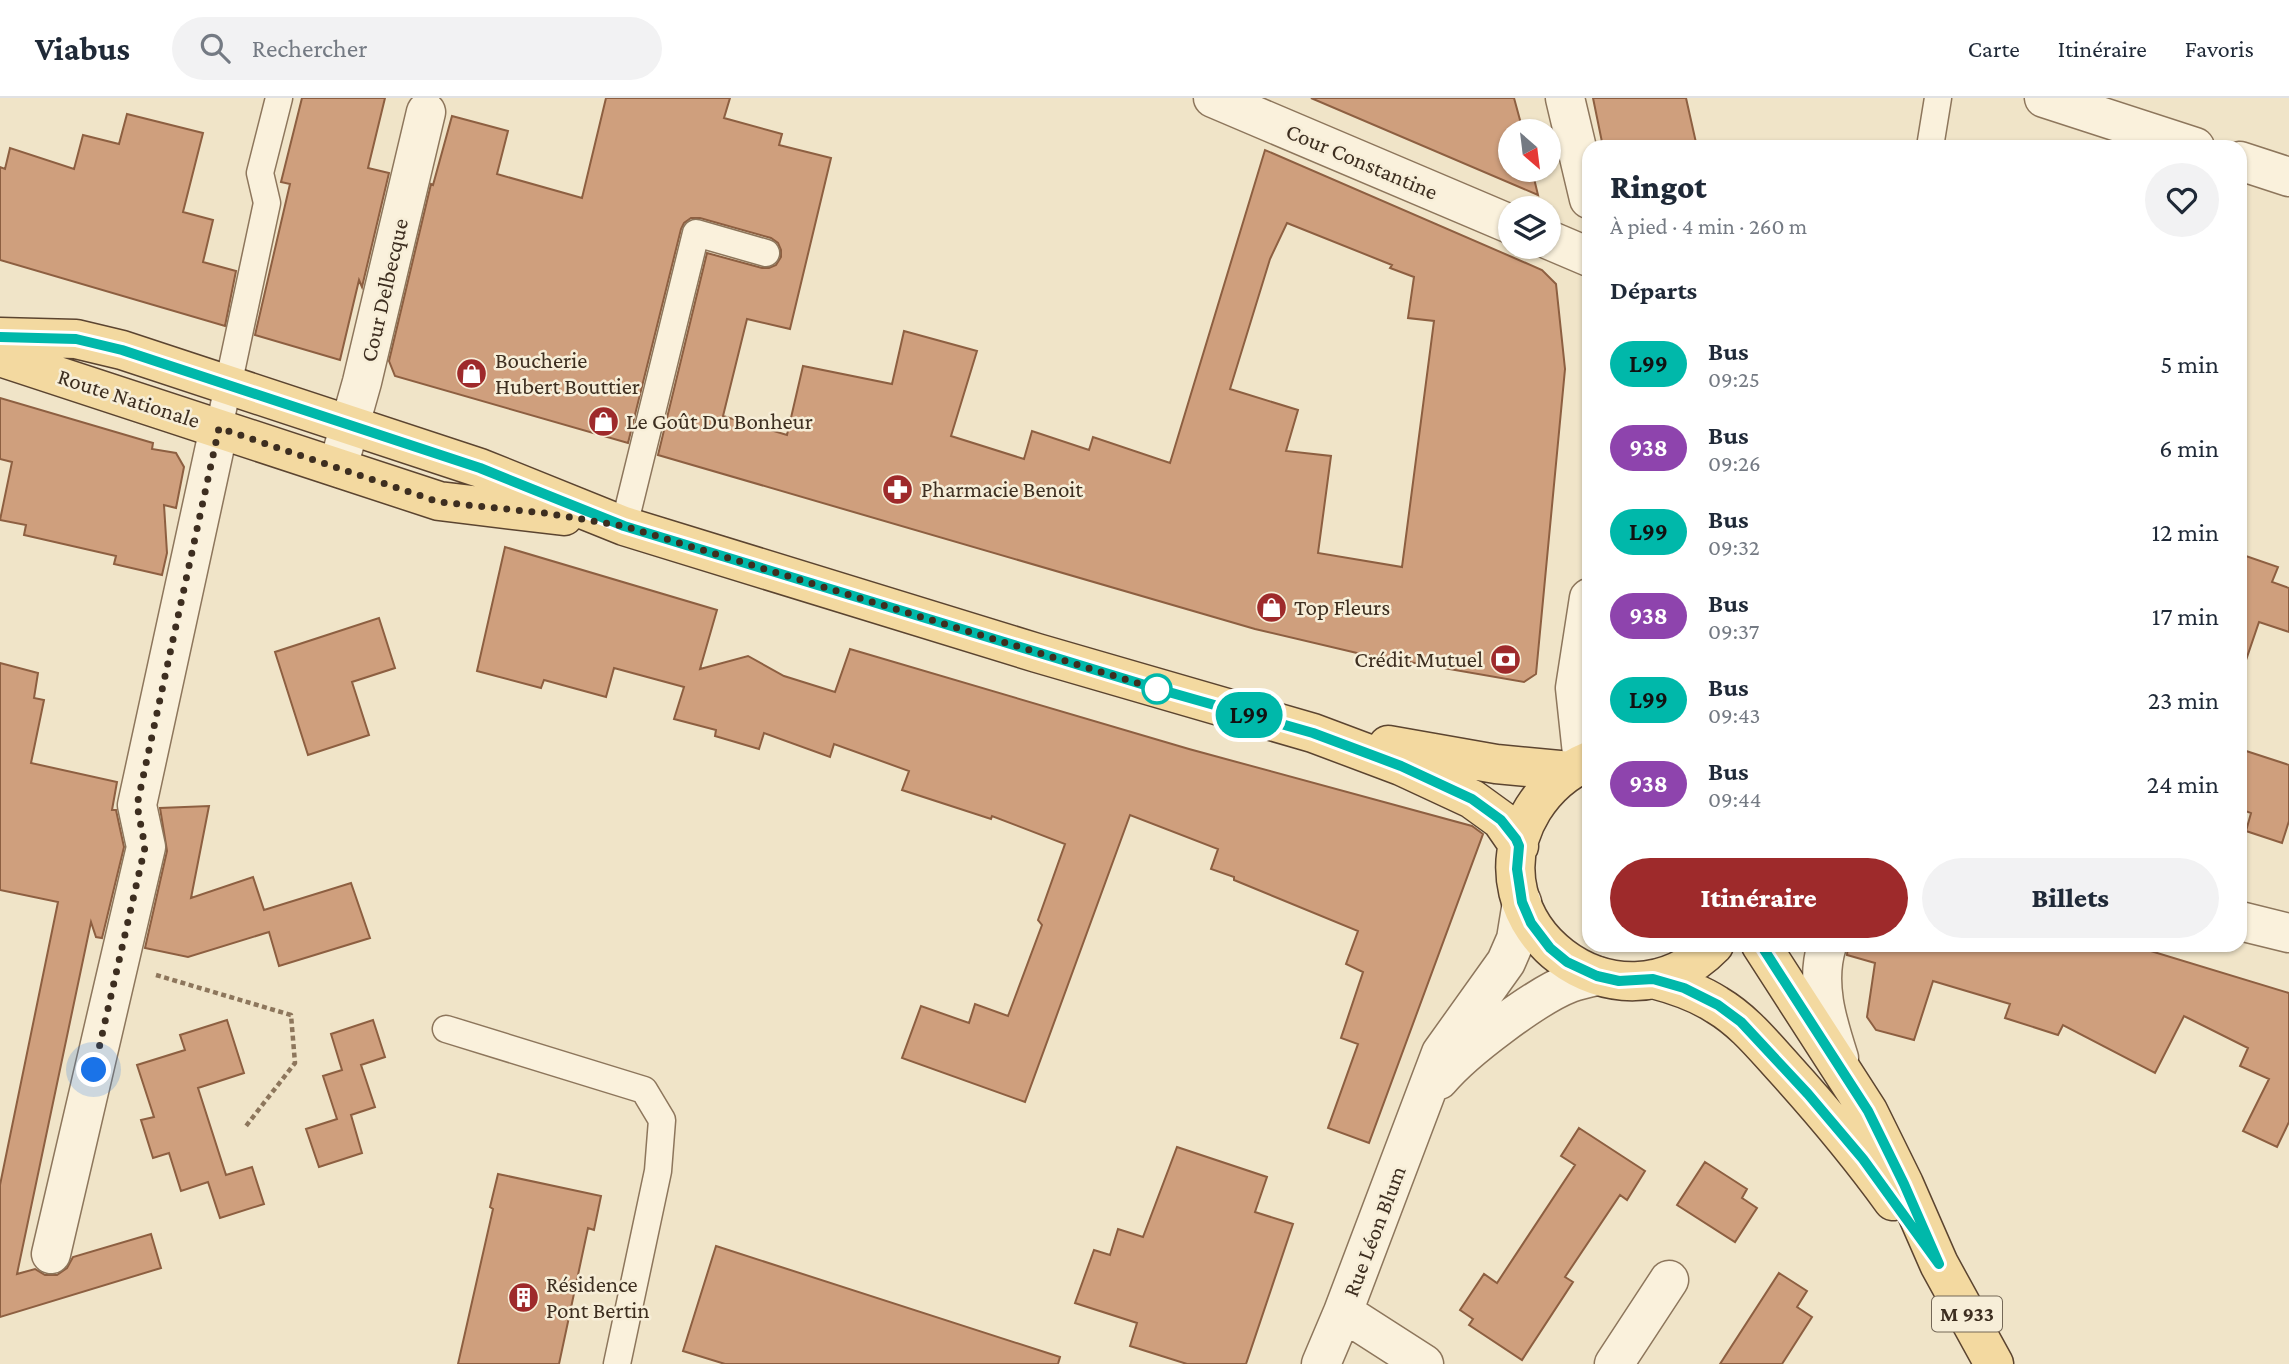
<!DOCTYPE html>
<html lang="fr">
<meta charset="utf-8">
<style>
:root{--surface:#fff;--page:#f2f2f3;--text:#1f2937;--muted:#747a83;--line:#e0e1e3;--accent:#9e2a2b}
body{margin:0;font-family:"Crimson Pro",serif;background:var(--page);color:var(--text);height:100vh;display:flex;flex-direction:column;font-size:26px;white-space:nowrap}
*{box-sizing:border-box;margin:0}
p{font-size:23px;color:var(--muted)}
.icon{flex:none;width:38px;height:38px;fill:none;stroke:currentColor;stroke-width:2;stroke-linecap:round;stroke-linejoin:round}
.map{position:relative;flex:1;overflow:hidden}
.sheet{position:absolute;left:1582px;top:42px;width:665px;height:812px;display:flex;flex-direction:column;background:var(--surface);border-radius:21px;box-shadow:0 2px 5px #0004}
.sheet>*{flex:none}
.badge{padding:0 14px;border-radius:23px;font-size:24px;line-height:46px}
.needle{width:46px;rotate:152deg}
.fabs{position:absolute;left:1498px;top:21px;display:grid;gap:14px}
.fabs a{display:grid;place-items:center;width:63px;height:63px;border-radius:50%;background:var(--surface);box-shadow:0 2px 5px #0004;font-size:35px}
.you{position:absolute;width:35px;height:35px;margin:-18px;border:5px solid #fff;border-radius:50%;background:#1a73e8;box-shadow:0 0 0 10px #1a73e833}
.map>.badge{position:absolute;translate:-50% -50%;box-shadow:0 0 0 4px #fff}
h2{padding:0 28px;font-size:26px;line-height:63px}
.round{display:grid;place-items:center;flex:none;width:74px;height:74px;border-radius:37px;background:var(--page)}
.overview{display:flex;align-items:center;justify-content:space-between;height:119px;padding:0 28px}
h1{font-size:33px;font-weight:800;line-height:52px}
.primary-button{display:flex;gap:14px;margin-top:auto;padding:14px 28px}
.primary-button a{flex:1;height:80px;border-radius:42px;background:var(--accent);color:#fff;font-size:28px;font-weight:800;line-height:80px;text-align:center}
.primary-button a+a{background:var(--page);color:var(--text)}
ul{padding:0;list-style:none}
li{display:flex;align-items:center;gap:21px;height:84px;padding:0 28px}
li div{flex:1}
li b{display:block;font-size:26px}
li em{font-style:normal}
li .badge{min-width:77px;font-weight:700;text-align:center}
header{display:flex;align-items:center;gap:42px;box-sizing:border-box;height:98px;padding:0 35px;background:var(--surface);border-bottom:2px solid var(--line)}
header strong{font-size:33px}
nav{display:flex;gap:38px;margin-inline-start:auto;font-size:24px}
.search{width:490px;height:63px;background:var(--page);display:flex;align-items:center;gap:18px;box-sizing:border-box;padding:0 24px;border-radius:38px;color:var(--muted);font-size:26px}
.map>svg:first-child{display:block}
</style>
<header>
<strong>Viabus</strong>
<div class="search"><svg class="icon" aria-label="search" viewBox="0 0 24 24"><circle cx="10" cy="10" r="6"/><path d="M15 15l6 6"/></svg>Rechercher</div>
<nav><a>Carte</a><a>Itinéraire</a><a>Favoris</a></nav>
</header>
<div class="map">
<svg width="2289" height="1266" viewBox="0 0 2289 1266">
<rect width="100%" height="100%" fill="#f0e4c8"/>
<path fill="#cf9f7d" stroke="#8d5f41" stroke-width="2" fill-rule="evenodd" d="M 302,0 L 385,0 L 368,70 L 389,75 L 362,189 L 359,182 L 340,262 L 255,237 L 290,86 L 281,84 Z
M 606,0 L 730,0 L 724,20 L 782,36 L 779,47 L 831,60 L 790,231 L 747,221 L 723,318 L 787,337 L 803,268 L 892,286 L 904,233 L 977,253 L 951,338 L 1024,361 L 1032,333 L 1089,352 L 1093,339 L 1170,365 L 1265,52 L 1542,172 L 1556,186 L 1565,271 L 1536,576 L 1524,584 L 1357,555 L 1255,531 L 658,357 L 707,155 L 762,170 L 769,170 L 776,167 L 781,159 L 781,152 L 778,145 L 771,140 L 700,120 L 691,120 L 684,125 L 681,131 L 628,345 L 395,278 L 389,263 L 431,86 L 433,87 L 452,18 L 508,33 L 497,76 L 582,100 ZM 1287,125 L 1392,167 L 1390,170 L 1414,179 L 1408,220 L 1434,223 L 1402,469 L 1318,455 L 1331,358 L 1286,353 L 1298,312 L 1230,291 L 1270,161 Z
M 1311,0 L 1514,0 L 1523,33 L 1510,33 L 1510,72 L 1532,72 L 1538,97 Z
M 1593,0 L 1686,0 L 1697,49 L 1603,49 Z
M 127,16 L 203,35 L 183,114 L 213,122 L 203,164 L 236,173 L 225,228 L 0,162 L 0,69 L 5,71 L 10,50 L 74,71 L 83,37 L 119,46 Z
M 0,300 L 153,345 L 152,351 L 176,355 L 184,369 L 176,410 L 164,407 L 167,455 L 162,477 L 114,466 L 116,458 L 24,437 L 26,427 L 0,422 L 12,364 L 0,361 Z
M 505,449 L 717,512 L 700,571 L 748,558 L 784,578 L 835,594 L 850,551 L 1189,651 L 1472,728 L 1483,736 L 1369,1045 L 1328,1030 L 1358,946 L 1341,940 L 1363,874 L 1346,866 L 1358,833 L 1234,782 L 1234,779 L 1211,771 L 1218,751 L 1130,717 L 1025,1004 L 902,960 L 921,908 L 969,925 L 975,906 L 1008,918 L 1042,827 L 1038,822 L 1065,746 L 992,718 L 991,721 L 902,692 L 909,673 L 834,646 L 830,659 L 764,635 L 759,651 L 715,638 L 716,632 L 674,621 L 684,589 L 614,570 L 606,599 L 544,582 L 541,590 L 477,573 Z
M 2240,456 L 2278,469 L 2272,484 L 2289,490 L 2289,534 L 2259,524 L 2246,562 L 2240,561 Z
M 379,520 L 395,570 L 352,584 L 369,637 L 308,657 L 275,554 Z
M 0,565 L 38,575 L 34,600 L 44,602 L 31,665 L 117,684 L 112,712 L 116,712 L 124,749 L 102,840 L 96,839 L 91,824 L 17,1176 L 35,1171 L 45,1177 L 57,1177 L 67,1170 L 73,1159 L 151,1136 L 161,1170 L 0,1219 L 0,1087 L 58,804 L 0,792 Z
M 2240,651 L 2289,667 L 2289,723 L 2282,745 L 2246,733 L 2251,715 L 2240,711 Z
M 209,708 L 191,800 L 253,779 L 264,812 L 351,785 L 370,840 L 279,868 L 269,834 L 188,859 L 145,850 L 167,753 L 160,710 Z
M 1848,847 L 2131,847 L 2289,895 L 2289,1024 L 2277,1049 L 2243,1033 L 2269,981 L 2240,968 L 2248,950 L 2184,918 L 2155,975 L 2063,927 L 2058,937 L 2005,920 L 2010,906 L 1933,883 L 1914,942 L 1876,932 L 1867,919 L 1875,865 L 1847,857 Z
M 227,922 L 244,975 L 198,990 L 226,1077 L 252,1069 L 264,1106 L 220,1120 L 208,1084 L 181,1093 L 169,1055 L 153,1060 L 141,1022 L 154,1019 L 137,967 L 185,952 L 180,937 Z
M 373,922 L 385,959 L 361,967 L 375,1009 L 351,1017 L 362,1055 L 319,1069 L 306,1031 L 337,1021 L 323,978 L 342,972 L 331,936 Z
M 1579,1030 L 1645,1073 L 1627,1102 L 1620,1097 L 1565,1179 L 1573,1184 L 1522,1262 L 1469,1227 L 1473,1221 L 1460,1212 L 1484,1176 L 1497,1185 L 1575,1067 L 1561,1058 Z
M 1177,1049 L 1267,1079 L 1255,1114 L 1293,1126 L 1246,1266 L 1187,1266 L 1130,1248 L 1137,1225 L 1075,1205 L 1094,1152 L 1110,1157 L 1118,1131 L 1143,1139 Z
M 1705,1064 L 1747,1091 L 1742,1100 L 1757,1110 L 1735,1144 L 1677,1107 Z
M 498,1076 L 601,1098 L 594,1132 L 588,1130 L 559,1266 L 458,1266 L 493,1111 L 490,1109 Z
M 716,1148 L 1060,1259 L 1058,1266 L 725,1266 L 683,1253 Z
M 1779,1175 L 1807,1193 L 1797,1209 L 1812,1219 L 1782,1266 L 1720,1266 Z"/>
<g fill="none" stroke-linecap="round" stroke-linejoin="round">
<defs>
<path id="service" d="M 1930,49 L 1938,0
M 219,330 L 267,105 L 260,75 L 279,0
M 624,428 L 696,135 L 766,155
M 446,931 L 644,992 L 662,1022 L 658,1073 L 617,1266"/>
<path id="minor" d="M 1213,0 L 1510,126
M 1565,0 L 1589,101
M 2044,0 L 2195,49
M 2240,63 L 2289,79
M 1549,142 L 1589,159
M 338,369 L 362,284 L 426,14
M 1583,665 L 1575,590 L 1589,500
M 2240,823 L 2289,835
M 1827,847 C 1815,885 1827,923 1839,960
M 1439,982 C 1463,953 1536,898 1570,885 C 1579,882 1588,880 1597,878
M 51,1156 L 146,749 L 137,707 L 219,330
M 1343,1214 L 1424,1266
M 1321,1266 L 1343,1214 L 1441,955 L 1506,864 L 1516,841 L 1522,804
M 1614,1266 L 1669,1182"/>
<path id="primary" d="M 0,239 L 76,241 L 122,252 L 480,370 L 624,428 L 1037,555 L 1313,635 L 1401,668 L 1472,701 L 1501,722 L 1519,748
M 0,259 L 439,403 L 564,418
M 1388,647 L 1496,666 L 1570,673
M 1589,663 C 1565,673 1547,689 1533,711 C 1463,825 1618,945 1714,847
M 1761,847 L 1868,1013 L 1904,1086 L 1939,1166 L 1994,1266
M 1653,881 C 1676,887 1697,894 1717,907 C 1744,923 1763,947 1784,970 C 1822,1012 1859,1056 1893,1103"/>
</defs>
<use href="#service" stroke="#8d765c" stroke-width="29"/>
<use href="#minor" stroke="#8d765c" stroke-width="41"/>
<use href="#primary" stroke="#5b4430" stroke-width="41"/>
<path stroke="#8d765c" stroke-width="4.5" stroke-dasharray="5 3.5" stroke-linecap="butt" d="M 156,877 L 291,917 L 295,965 L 246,1028"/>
<use href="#service" stroke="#faf1dc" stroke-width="26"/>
<use href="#minor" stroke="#faf1dc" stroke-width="38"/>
<use href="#primary" stroke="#f3d9a0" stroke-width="38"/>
</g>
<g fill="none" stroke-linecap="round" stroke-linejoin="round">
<defs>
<path id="line" d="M 0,239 L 76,241 L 122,252 L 480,370 L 624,428 L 1158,591 L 1313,635 L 1401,668 L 1472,701 L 1501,722 L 1516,741 L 1519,748 L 1517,771 L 1522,804 L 1531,825 L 1550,850 L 1567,864 L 1597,878 L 1619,883 L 1653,881 L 1684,890 L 1718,907 L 1741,924 L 1808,996 L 1863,1061 L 1939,1166 L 1904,1086 L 1868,1013 L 1761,847"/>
</defs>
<use href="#line" stroke="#fff" stroke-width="16"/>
<use href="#line" stroke="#00b8aa" stroke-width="10"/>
<path stroke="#3d2e20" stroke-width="7" stroke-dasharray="0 12.6" d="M 94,972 L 145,749 L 137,707 L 219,330 L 439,404 L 544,415 L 624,428 L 1157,591"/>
</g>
<defs>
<symbol id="shop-disc" viewBox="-11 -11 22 22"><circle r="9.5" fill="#9e2a2b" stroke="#f7eed8"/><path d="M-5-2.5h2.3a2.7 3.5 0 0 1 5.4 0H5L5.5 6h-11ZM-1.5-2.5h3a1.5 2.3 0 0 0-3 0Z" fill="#fff"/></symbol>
<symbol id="pharmacy-disc" viewBox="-11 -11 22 22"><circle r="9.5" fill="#9e2a2b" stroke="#f7eed8"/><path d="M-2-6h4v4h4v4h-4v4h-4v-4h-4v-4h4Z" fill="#fff"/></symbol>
<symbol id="bank-disc" viewBox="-11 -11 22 22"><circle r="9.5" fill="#9e2a2b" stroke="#f7eed8"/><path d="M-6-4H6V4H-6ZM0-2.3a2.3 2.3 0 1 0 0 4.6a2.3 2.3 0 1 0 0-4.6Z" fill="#fff"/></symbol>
<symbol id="building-disc" viewBox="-11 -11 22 22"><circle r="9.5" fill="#9e2a2b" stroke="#f7eed8"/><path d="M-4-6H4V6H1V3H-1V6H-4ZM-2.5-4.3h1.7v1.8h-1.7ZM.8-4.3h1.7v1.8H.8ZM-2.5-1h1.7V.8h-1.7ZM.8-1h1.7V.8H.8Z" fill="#fff"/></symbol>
</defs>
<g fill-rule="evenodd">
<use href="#shop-disc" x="454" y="258" width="35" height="35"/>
<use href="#shop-disc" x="586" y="306" width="35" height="35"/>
<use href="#pharmacy-disc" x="880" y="374" width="35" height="35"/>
<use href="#shop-disc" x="1254" y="492" width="35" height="35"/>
<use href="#bank-disc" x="1488" y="544" width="35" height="35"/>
<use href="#building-disc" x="506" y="1182" width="35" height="35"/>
</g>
<circle fill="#fff" stroke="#00b8aa" stroke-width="3.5" cx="1157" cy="591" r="14"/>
<g text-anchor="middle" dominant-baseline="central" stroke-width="5" stroke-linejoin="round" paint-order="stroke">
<rect fill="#f7eed8" stroke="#756857" stroke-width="2" x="1932" y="1198.5" width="70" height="35" rx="5"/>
<g font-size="21" font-weight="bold" fill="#3d2e20">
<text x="1967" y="1216">M 933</text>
</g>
<g font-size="23" fill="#3d2e20" stroke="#f7eed8">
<text transform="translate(1362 63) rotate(23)">Cour Constantine</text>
<text transform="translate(384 192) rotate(-77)">Cour Delbecque</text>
<text transform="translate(129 300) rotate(18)">Route Nationale</text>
<text transform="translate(1374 1133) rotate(-69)">Rue Léon Blum</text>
</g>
<g font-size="23" fill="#3d2e20" stroke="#f7eed8" text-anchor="start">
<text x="495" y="262">Boucherie<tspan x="495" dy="26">Hubert Bouttier</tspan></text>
<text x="626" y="323">Le Goût Du Bonheur</text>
<text x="921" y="391">Pharmacie Benoit</text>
<text x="1294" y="509">Top Fleurs</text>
<text x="1483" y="561" text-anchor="end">Crédit Mutuel</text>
<text x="546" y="1186">Résidence<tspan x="546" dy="26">Pont Bertin</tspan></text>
</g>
</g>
</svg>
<div class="fabs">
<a><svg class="needle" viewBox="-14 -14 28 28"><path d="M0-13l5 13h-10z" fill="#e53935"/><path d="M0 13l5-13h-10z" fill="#747a83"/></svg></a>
<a><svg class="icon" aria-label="layers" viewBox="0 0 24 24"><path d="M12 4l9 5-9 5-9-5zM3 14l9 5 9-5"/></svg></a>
</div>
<div class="you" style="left:94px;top:972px"></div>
<b class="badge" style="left:1249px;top:617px;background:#00b8aa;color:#111">L99</b>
<section class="sheet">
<div class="overview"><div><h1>Ringot</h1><p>À pied · 4 min · 260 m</p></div><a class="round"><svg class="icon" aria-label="heart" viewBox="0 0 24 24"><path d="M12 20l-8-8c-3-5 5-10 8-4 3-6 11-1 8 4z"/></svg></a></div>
<h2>Départs</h2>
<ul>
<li><span class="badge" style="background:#00b8aa;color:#111">L99</span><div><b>Bus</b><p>09:25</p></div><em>5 min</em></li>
<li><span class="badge" style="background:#8e44ad;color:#fff">938</span><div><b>Bus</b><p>09:26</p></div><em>6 min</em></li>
<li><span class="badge" style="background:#00b8aa;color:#111">L99</span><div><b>Bus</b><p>09:32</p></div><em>12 min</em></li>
<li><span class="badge" style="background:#8e44ad;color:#fff">938</span><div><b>Bus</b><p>09:37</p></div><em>17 min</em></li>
<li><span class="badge" style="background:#00b8aa;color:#111">L99</span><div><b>Bus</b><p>09:43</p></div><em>23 min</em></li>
<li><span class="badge" style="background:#8e44ad;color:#fff">938</span><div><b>Bus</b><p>09:44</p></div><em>24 min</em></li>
</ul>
<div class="primary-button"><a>Itinéraire</a><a>Billets</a></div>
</section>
</div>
